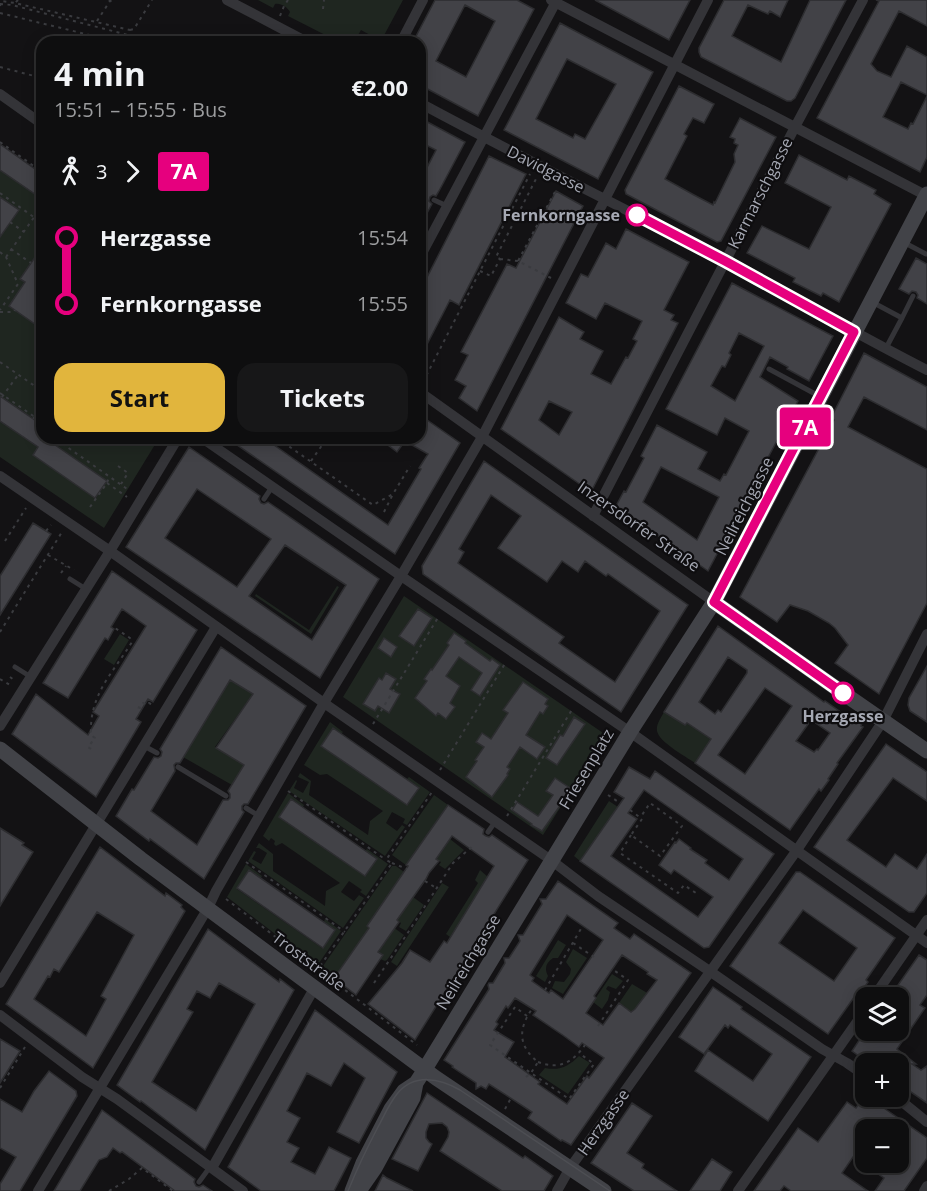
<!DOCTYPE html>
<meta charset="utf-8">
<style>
:root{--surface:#0e0e0f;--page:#171718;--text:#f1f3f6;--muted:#9b9c9e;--line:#2e2e2f;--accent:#e1b53d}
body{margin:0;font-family:"Open Sans",sans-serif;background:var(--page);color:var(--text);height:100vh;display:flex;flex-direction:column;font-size:22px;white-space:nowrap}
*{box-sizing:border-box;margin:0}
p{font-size:20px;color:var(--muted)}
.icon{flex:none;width:33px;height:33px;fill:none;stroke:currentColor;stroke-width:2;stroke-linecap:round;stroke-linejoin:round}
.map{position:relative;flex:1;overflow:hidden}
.sheet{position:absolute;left:36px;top:36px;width:390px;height:408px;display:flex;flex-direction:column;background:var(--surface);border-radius:18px;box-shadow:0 3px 15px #0003,0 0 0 2px var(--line)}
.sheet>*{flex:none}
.badge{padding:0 12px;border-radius:4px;font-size:21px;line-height:39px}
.fabs{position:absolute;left:855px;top:987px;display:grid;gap:12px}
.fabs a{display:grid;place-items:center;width:54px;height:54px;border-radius:12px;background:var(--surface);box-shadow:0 3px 15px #0003,0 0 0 2px var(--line);font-size:30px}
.map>.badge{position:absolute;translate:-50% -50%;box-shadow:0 0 0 3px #fff}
.legs{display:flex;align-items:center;gap:9px;height:66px;padding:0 18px;font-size:20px}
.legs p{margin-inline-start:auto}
.head{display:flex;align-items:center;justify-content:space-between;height:102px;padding:0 18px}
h1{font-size:33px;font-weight:700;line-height:45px}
.primary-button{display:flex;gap:12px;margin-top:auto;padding:12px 18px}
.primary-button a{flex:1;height:69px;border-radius:18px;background:var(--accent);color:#111;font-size:24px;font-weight:700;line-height:69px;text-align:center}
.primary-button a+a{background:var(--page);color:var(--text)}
ul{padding:0 18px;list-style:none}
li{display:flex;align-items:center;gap:21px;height:66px;font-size:22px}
li i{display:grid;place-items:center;width:9px;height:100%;margin:0 8px;background:currentColor}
li i::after{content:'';width:15px;height:15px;margin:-8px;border:4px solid;border-radius:50%;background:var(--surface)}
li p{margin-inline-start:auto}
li:first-child i{background:linear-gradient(#0000 50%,currentColor 0)}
li:last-child i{background:linear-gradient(currentColor 50%,#0000 0)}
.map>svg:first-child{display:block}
</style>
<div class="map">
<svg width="927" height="1191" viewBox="0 0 927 1191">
<rect width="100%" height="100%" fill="#131214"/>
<path fill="#1f2620" d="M 258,0 L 403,0 L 381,41 L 361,30 L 354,42 L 339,42 L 288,16 L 290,12 C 287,7 281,3 275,4 L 273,8 Z
M 0,170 L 42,199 L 42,438 L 159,438 L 104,528 L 0,457 Z
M 337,586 L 339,587 L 311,634 L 255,596 L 256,594 L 309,630 Z
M 404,596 L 606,735 L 543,835 L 343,697 Z
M 120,634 L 129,640 L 114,665 L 104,659 Z
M 230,680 L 253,694 L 215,747 L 244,765 L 232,785 L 183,757 Z
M 664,712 L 674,718 L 676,716 L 714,741 L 704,749 L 695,763 C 685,756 659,742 657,731 C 656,724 661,718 664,712 Z
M 330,722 L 343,732 L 341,734 L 407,805 L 419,788 L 407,779 L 409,777 L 430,792 L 407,825 L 403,823 L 405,819 L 392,812 L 386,823 L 397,831 L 402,825 L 405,827 L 385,856 L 289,791 L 296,780 L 297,781 L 294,788 L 303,793 L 309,782 L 298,777 L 300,773 L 311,781 L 309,795 L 368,835 L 370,821 L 383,811 L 327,774 L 320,775 L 304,765 Z
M 288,793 L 304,805 L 303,807 L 291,799 L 279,817 L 365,876 L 377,859 L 365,851 L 367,849 L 388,864 L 366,896 L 360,892 L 362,890 L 349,881 L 341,892 L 354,901 L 359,895 L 364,898 L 343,928 L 248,861 L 254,851 L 256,852 L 252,859 L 261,864 L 267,853 L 259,848 L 256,848 L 259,843 L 273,854 L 273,871 L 325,906 L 326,891 L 340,883 L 282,843 L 276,846 L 274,844 L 275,841 L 271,838 L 269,841 L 263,836 Z
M 434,795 L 448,805 L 406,865 L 392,855 Z
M 609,801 L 618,807 L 580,861 L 574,856 Z
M 450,839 L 464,850 L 445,869 L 439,865 L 441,862 L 436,859 Z
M 246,864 L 262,876 L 261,878 L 249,870 L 237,889 L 322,948 L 335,930 L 324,922 L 325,919 L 341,931 L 317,966 L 227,897 Z
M 392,866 L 396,866 L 404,872 L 367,926 L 369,928 L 334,978 L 321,969 Z
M 480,870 L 488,877 L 450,937 L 446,934 L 478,883 L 475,880 Z
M 442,883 L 449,887 L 397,966 L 391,962 Z
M 413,897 L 424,905 L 406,931 L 399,927 L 401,923 L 397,920 Z
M 393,927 L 404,935 L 387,960 L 385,961 L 380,959 L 383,955 L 378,952 L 387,940 Z
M 558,940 L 566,945 L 558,958 L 553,958 C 546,963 544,968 548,976 L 545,982 L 536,976 Z
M 573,949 L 587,958 L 563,994 L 552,988 L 555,981 L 564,982 L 570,974 L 571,969 L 566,962 Z
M 612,974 L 623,981 L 616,989 L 608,986 L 606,989 L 610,992 L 608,1000 L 602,1009 L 593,1002 Z
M 632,984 L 649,994 L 637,1011 L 634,1009 L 631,1012 L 619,1003 Z
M 579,1056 L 590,1063 L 568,1094 L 539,1075 L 545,1068 C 560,1071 569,1066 579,1056 Z"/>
<path fill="#424247" stroke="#2d2d30" stroke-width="1.5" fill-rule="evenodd" d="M 435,0 L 517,0 L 534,9 L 478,116 L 420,85 L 420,42 L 413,42 ZM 465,5 L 495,21 L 466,77 L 436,61 Z
M 595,0 L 690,0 L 669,40 Z
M 724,0 L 788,0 L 780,17 L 770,11 L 768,14 L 748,5 L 732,36 L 781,62 L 810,0 L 846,0 L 795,98 L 791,101 L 787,101 L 701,57 L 699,52 L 699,48 Z
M 876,0 L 927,0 L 927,26 L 899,11 L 871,64 L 877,71 L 891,77 L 907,46 L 927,57 L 927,95 L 901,82 L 883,117 L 908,129 L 911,123 L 913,124 L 927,96 L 927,157 L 920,172 L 817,118 L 879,1 Z
M 560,23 L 653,72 L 598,179 L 504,130 ZM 567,59 L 616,84 L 585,139 L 575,134 L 573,138 L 536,119 Z
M 679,86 L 714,104 L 704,123 L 693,118 L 684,134 L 687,136 L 665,179 L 694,195 L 713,205 L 714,202 L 715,203 L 735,162 L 734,154 L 738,145 L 734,143 L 735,139 L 730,137 L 740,118 L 776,137 L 721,241 L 717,242 L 626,194 L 625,190 Z
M 420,118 L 465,142 L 439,191 L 436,196 L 433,195 L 430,197 L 429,201 L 432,204 L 420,226 L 420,181 L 436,150 L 420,142 Z
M 0,144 L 42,174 L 42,199 L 0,170 Z
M 799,155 L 847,180 L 849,176 L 876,190 L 874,194 L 891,204 L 839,302 L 823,293 L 821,296 L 793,282 L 795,278 L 747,253 L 762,226 L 809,249 L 831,207 L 785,183 Z
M 489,156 L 526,174 L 459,305 L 450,300 L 420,358 L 420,291 Z
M 556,191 L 583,206 L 477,411 L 459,398 L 466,386 L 455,380 L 468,355 L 461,352 L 507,264 L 516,268 Z
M 0,197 L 19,210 L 0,237 Z
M 626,229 L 689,262 L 664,310 L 674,315 L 671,320 L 678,323 L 591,492 L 501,429 L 559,317 L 584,332 L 580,339 L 603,351 L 591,374 L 611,384 L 626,357 L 628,358 L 637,341 L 633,339 L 642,321 L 605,303 L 596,319 L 566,303 L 581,274 L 588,277 L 606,243 L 616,249 ZM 549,401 L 572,412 L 559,435 L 539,420 Z
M 42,247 L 42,288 L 37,296 L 42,299 L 42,329 L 9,306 L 25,282 L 20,279 Z
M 916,258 L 927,264 L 927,304 L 917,298 L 918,295 L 916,292 L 912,291 L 909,294 L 899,289 Z
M 732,283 L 833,336 L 809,381 L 787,369 L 788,367 L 770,357 L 760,377 L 798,401 L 708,571 L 616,506 L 624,491 L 626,492 L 644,458 L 641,456 L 657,425 L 707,452 L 698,469 L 720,481 L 724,474 L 726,475 L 749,431 L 725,418 L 717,435 L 666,409 ZM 739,333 L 764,346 L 735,401 L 711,386 L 722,366 L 725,367 L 731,355 L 729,353 ZM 661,467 L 719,497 L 697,540 L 643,502 Z
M 864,353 L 927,387 L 927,430 L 864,397 L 848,427 L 927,469 L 927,603 L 879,694 L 835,663 L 848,645 L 835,628 L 829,623 L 808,611 L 790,605 L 777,622 L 740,597 L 834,420 L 831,418 Z
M 0,396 L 42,425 L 42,438 L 45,438 L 107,481 L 95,498 L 33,455 L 38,447 L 0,421 Z
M 420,415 L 460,443 L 395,554 L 227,438 L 264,438 L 388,525 L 421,469 L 419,468 L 428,454 L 405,441 L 397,452 L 388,445 L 393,438 L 420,438 Z
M 189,447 L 260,496 L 259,499 L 261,503 L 264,504 L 268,502 L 379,579 L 320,678 L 126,547 ZM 197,489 L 271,539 L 237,587 L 165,538 ZM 285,545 L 346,585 L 312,640 L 249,596 Z
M 484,461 L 688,605 L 621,712 L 423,574 L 422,566 ZM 491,495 L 521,516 L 498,548 L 547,582 L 562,561 L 578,572 L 585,561 L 606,576 L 608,574 L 660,611 L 615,682 L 559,643 L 564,637 L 458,563 L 464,552 L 459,549 Z
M 33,523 L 51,534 L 0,615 L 0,576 Z
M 112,571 L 197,630 L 153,702 L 148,699 L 136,719 L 141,722 L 96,797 L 12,734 L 36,694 L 88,735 L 99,716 L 93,712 L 146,626 L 122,609 L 111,627 L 114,629 L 108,640 L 105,638 L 68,698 L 43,683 Z
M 418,609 L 432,618 L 414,646 L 399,636 Z
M 718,626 L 824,702 L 825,701 L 852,720 L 853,717 L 862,723 L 861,726 L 863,727 L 837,763 L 838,764 L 828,779 L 829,780 L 821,791 L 819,789 L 790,830 L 695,763 L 711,739 L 687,723 L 685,725 L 664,712 ZM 728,657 L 747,670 L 747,673 L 721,712 L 718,710 L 715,714 L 699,702 ZM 765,688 L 792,706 L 745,774 L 718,755 ZM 811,720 L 830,733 L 818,750 L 817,749 L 814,752 L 796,741 Z
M 454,633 L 466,641 L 465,643 L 490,661 L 492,659 L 500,665 L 480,696 L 471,690 L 482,673 L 459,657 L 446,676 L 460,686 L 450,703 L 455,707 L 446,719 L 438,713 L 436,716 L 415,698 L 427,681 L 424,679 L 431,669 L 432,670 L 449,645 L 447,643 Z
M 384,638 L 397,647 L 391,657 L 378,648 Z
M 221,647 L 306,706 L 248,804 L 244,804 L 242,806 L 242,810 L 244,812 L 204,879 L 150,839 L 149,841 L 116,816 L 132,789 L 134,790 L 154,757 L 158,758 L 161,756 L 162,752 L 160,749 ZM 230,680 L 253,694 L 216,748 L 244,765 L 228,791 L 230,794 L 230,798 L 228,800 L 223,800 L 197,845 L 151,811 L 175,771 L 174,765 L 176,763 L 180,763 Z
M 927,666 L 927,722 L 910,711 L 908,705 L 909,698 Z
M 386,673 L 396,679 L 390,689 L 400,694 L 389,713 L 378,706 L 375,711 L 363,704 L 379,678 L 382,680 Z
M 523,682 L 548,699 L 545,704 L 548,706 L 543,714 L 540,712 L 526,735 L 545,747 L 537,759 L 520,747 L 507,767 L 510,769 L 507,774 L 508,775 L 492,797 L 466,777 L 477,761 L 475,760 L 484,747 L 476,742 L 482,733 L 491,739 L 508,713 L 503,710 Z
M 574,717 L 585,724 L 557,765 L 546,758 L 560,735 L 563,736 Z
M 333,728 L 419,788 L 407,805 L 321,746 Z
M 886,744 L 927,772 L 927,801 L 893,778 L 847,840 L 886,867 L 895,854 L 917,869 L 927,854 L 927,893 L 914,912 L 909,912 L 814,847 Z
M 629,767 L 650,779 L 655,771 L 774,854 L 709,947 L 704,948 L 580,861 L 624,798 L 614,792 ZM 644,790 L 743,859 L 729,880 L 705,863 L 707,860 L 690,849 L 691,848 L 679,839 L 676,843 L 675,842 L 659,865 L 671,874 L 674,870 L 713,897 L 698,917 L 611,856 L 637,819 L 628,813 Z
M 555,778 L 570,788 L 561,802 L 562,803 L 542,831 L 531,825 L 532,824 L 512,810 L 517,802 L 538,816 L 539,815 L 553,795 L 546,791 Z
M 291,799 L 377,859 L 365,876 L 279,817 Z
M 448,805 L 484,829 L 483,834 L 486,836 L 489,837 L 492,835 L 528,860 L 415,1040 L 368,1004 L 402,963 L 410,950 L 430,962 L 444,941 L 447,943 L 494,866 L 452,836 L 436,859 L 439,861 L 429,873 L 426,879 L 397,920 L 399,922 L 378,952 L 383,955 L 356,995 L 334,978 L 369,928 L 367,926 L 408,866 L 406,865 Z
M 0,828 L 24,843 L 22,845 L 33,852 L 0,906 Z
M 100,847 L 165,896 L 166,893 L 182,905 L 181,907 L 185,911 L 93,1068 L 6,1004 ZM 97,912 L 134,935 L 101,996 L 106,999 L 86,1036 L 34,999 L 48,976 L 50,977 L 54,969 L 59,972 Z
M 249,870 L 335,930 L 323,948 L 237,888 Z
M 796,872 L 800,872 L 895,938 L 866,980 L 868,982 L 857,998 L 855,996 L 828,1034 L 730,966 ZM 803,910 L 857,948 L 834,981 L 779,943 Z
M 558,881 L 618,923 L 614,928 L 630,939 L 634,934 L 691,973 L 571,1145 L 562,1140 L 561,1141 L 528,1118 L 532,1112 L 489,1084 L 486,1089 L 481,1086 L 476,1089 L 476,1083 L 452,1067 L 453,1066 L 444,1060 L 489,989 L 488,985 L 489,983 L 493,983 L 505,963 L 504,958 L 509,958 L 520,941 L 518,935 L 523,935 L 542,904 L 540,899 L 546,899 ZM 567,915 L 603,940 L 563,999 L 551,990 L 549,993 L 532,981 L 534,978 L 530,975 ZM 622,955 L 648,972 L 647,974 L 657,980 L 635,1009 L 631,1012 L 619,1003 L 603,1025 L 586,1013 L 596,998 L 594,996 ZM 515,998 L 536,1011 L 533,1015 L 564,1036 L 579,1047 L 582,1043 L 604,1058 L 589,1078 L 587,1076 L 567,1104 L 538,1084 L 540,1082 L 505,1057 L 514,1042 L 494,1030 L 498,1024 L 496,1022 L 506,1006 L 508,1008 Z
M 208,929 L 279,982 L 280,979 L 294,990 L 205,1150 L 141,1101 L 140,1102 L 117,1085 ZM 219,983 L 255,1004 L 196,1111 L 152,1082 L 193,1012 L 187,1009 L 197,991 L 210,998 Z
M 919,955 L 927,960 L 927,995 L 920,1005 L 925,1008 L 897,1049 L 916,1064 L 912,1064 L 921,1070 L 927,1066 L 927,1103 L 898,1083 L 898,1064 L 870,1064 L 852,1051 L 866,1030 L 898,1030 L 898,998 L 889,998 Z
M 713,987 L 742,1007 L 741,1009 L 811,1057 L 768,1121 L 695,1071 L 708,1050 L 753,1081 L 772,1054 L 730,1025 L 728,1028 L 725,1025 L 704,1054 L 679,1037 Z
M 315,1010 L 397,1072 L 359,1143 L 337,1132 L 365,1078 L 344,1063 L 331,1086 L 307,1073 L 287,1111 L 300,1118 L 287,1142 L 299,1148 L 291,1162 L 315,1174 L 329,1147 L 351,1158 L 334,1191 L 261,1191 L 228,1167 Z
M 0,1039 L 20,1051 L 0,1083 Z
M 49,1071 L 76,1091 L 77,1096 L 20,1191 L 0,1191 L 0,1184 L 16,1157 L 0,1148 L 0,1099 L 22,1112 L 34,1091 Z
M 427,1093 L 523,1158 L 525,1156 L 553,1176 L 544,1191 L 502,1191 L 440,1151 L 448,1137 L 449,1132 L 447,1127 L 442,1123 L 429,1124 L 426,1132 L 426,1138 L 429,1142 L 432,1144 L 418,1171 L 392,1159 Z
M 865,1095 L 927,1138 L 927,1158 L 904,1191 L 875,1191 L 884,1178 L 853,1157 L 842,1173 L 868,1191 L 791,1191 L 784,1186 L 780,1191 L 754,1191 L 798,1128 L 818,1142 L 847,1102 L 856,1108 ZM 866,1124 L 874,1130 L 898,1130 L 898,1162 L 866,1162 Z
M 632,1103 L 652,1116 L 627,1153 L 644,1164 L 642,1168 L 677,1191 L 634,1191 L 591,1163 Z
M 102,1110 L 195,1179 L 194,1182 L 196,1186 L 199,1187 L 203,1185 L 212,1191 L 175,1191 L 122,1152 L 120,1153 L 113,1148 L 107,1157 L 99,1160 L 80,1191 L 54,1191 Z
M 712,1159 L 732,1172 L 720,1191 L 690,1191 Z
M 383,1175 L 387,1178 L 413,1191 L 375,1191 Z"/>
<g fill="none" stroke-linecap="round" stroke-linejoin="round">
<path stroke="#3a3b3f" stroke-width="2" stroke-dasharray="3 4.5" stroke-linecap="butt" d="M 18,0 L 15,3 L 130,30 L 132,33
M 109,0 L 110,1 L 116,0
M 0,4 L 12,5 L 128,35 L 133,35 L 148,39 L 147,42
M 0,6 L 1,1 L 15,3
M 323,9 L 324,0
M 0,13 L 118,42
M 280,16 L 284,6 L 288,0
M 97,21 L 110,1
M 130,30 L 134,29 L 152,0
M 0,67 L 42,78
M 0,142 L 42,172
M 0,193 L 42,223
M 10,222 L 24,232
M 11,249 L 31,263
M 0,252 L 6,257 L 18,284 L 0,310
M 6,257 L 42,206
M 500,259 L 518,261
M 480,271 L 491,276 L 500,259 L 496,257 L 537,177
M 551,278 L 518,261 L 557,188
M 38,294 L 40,296 L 42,294
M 0,312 L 14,312 L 15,310
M 0,362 L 42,391
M 423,382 L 530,174
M 0,393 L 42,422
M 2,397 L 18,375
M 33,419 L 42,406
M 62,438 L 60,442 L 130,491
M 277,438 L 373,505 L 393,494 L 410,466
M 311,461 L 325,441
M 118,466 L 128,473 L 121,484
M 107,483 L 127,497
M 90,507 L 107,483 L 109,477
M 384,512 L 393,494
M 46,531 L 51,525
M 5,541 L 26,508
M 48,555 L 74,570
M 61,573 L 66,566
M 0,632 L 62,532
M 10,677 L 14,680
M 0,679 L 10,685
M 138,707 L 140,708 L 143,703 L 148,705 L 149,703 L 155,706
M 373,724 L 439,616
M 91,749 L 88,747 L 95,738 L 91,735 C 89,695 112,674 132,642 L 130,638 L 112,626
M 440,770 L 506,662
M 288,791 L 386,860
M 608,795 L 620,803
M 630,810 L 642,819 L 631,835 L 660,856 L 682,826 L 650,803 L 640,818
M 507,816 L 573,708
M 631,835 L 620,853 L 678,893 L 684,885 L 696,893
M 246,862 L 345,932
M 392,863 L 407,869
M 425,881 L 436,888
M 226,899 L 417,1045
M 573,943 L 594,957
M 316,972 L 392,863 L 386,860 L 432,792
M 374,983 L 407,934 L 453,863 L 473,846
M 545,990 L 582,927
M 527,1016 L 515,1007 L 490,1045 L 569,1099 L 594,1064 L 579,1053
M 598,1026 L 628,980 L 612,969
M 538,1062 C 559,1070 572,1063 585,1045
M 526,1077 L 531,1073 L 538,1062 C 518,1046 518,1029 532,1009
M 0,1088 L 25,1047
M 505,1109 L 511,1098
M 109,1191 L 129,1179 L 142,1168 L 173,1191"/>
<path stroke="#343438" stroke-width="5" d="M 434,200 L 447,206
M 903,242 L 926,254
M 872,302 L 902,318 L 913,296
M 886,348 L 902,318
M 769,369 L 819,396
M 264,499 L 272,487
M 70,579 L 86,589
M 15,667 L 31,677
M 144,746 L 157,753
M 178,767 L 226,796
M 246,808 L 259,816
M 488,832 L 495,822
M 199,1182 L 210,1167"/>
<path stroke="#343438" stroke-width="10" d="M 227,0 L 307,42
M 551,0 L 927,196
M 401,42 L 423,0
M 0,94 L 42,124
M 420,103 C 520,157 622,207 723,260 C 791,296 858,335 927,370
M 420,257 L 557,0
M 420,392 L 714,602
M 202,438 L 401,576 L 630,732 L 927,943
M 0,476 L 110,551 L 324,703 L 551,860 L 598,896 L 711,972 L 822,1049 L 847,1063 L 866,1076
M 593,516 L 795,127 L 863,0
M 0,726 L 110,551 L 178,438
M 0,983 L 216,627
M 873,998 L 927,920
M 0,1015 L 82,1077 L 117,1099 L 243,1191
M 895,1096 L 927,1122
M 212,1168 L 315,987
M 38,1191 L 208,908 L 216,891 L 324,703 L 401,576 L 482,437 L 708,0
M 557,1191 L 570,1168 L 797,850 L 883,721 L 927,634
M 738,1191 L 866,1009
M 924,1191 L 927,1186"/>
<path stroke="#424348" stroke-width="15" d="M 714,602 L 843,693 L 927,751
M 0,749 L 141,859 L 436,1078 L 604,1191
M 352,1191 L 363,1163 L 391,1109 L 404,1091 L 416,1083 L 425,1069 L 630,732 L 714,602 L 927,194
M 359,1191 L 375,1168 L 413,1098 L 416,1083"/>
<path stroke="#4d4e53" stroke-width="1.5" d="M 348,1191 C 357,1169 367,1148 378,1127 C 384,1116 389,1104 397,1094 C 414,1073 440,1078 460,1090 L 610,1191"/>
</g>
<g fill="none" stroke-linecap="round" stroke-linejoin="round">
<defs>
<path id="line-1" d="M 637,215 L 725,261 L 854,332 L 714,602 L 843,693"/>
</defs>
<use href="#line-1" stroke="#fff" stroke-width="14"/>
<use href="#line-1" stroke="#e6007e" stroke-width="9"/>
</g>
<g fill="#fff" stroke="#e6007e" stroke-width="3">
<circle cx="637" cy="215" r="10"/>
<circle cx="843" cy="693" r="10"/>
</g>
<g text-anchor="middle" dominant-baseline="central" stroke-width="4.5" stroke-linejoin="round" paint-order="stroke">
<g font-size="16" fill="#a5a8b3" stroke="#0e0d0f">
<text transform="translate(546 169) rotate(27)">Davidgasse</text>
<text transform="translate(760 193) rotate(-63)">Karmarschgasse</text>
<text transform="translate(744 506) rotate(-63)">Neilreichgasse</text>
<text transform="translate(639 526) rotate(35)">Inzersdorfer Straße</text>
<text transform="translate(586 769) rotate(-59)">Friesenplatz</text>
<text transform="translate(309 961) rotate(37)">Troststraße</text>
<text transform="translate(468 962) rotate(-59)">Neilreichgasse</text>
<text transform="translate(603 1122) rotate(-55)">Herzgasse</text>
</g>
<g font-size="16" font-weight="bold" fill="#a5a8b3" stroke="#0e0d0f" text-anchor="end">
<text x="620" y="215">Fernkorngasse</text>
<text x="843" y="716" text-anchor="middle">Herzgasse</text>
</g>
</g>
</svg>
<div class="fabs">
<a><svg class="icon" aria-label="layers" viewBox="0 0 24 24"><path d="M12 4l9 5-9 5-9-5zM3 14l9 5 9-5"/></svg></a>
<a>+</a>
<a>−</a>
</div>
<b class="badge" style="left:805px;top:427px;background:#e6007e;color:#fff">7A</b>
<section class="sheet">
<div class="head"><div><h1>4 min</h1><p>15:51 – 15:55 · Bus</p></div><b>€2.00</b></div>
<div class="legs"><svg class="icon" aria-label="walk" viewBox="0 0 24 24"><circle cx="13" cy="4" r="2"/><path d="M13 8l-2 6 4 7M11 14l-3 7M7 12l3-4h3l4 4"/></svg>3<svg class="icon" aria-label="forward" viewBox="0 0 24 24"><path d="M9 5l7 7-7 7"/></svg><b class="badge" style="background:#e6007e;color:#fff">7A</b></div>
<ul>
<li><i style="color:#e6007e"></i><b>Herzgasse</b><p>15:54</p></li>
<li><i style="color:#e6007e"></i><b>Fernkorngasse</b><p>15:55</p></li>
</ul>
<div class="primary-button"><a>Start</a><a>Tickets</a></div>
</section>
</div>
